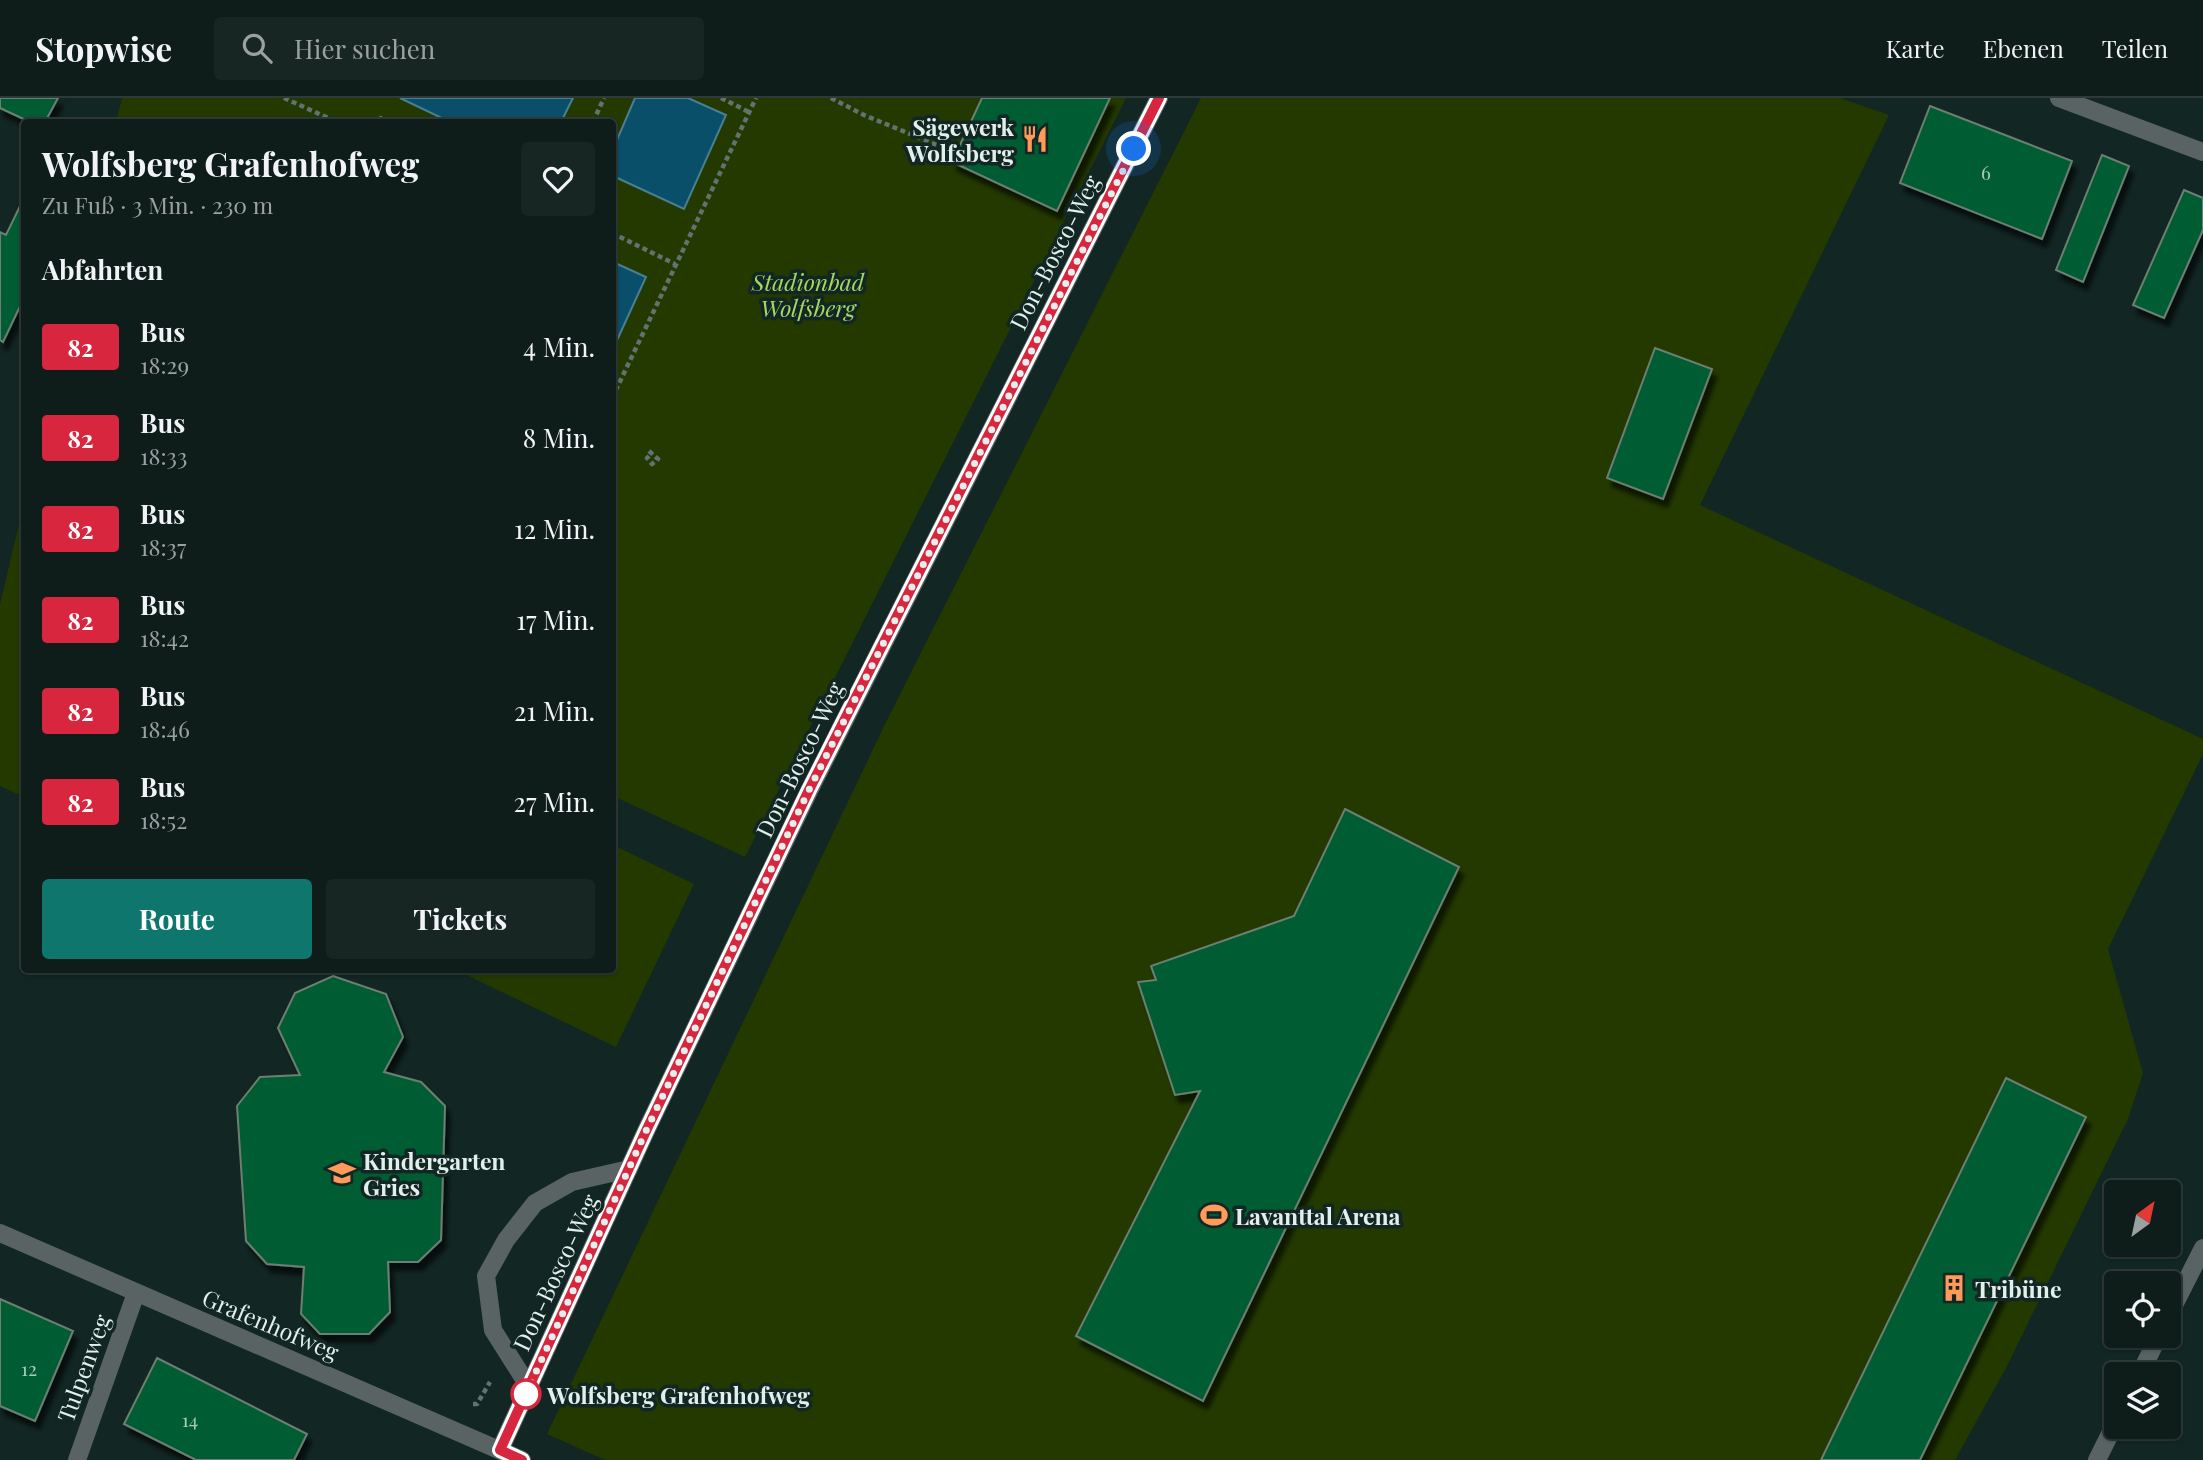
<!DOCTYPE html>
<html lang="de">
<meta charset="utf-8">
<style>
:root{--surface:#0e1c1a;--page:#172523;--text:#f1f3f6;--muted:#9ba1a2;--line:#2e3a39;--accent:#0f766e}
body{margin:0;font-family:"Playfair Display",serif;background:var(--page);color:var(--text);height:100vh;display:flex;flex-direction:column;font-size:26px;white-space:nowrap}
*{box-sizing:border-box;margin:0}
p{font-size:23px;color:var(--muted)}
.icon{flex:none;width:38px;height:38px;fill:none;stroke:currentColor;stroke-width:2;stroke-linecap:round;stroke-linejoin:round}
.map{position:relative;flex:1;overflow:hidden}
.side{position:absolute;left:21px;top:21px;width:595px;height:854px;display:flex;flex-direction:column;background:var(--surface);border-radius:7px;box-shadow:0 2px 5px #0004,0 0 0 2px var(--line)}
.side>*{flex:none}
.badge{padding:0 14px;border-radius:5px;font-size:24px;line-height:46px}
.needle{width:46px;rotate:33deg}
.buttons{position:absolute;left:2104px;top:1082px;display:grid;gap:14px}
.buttons a{display:grid;place-items:center;width:77px;height:77px;border-radius:7px;background:var(--surface);box-shadow:0 2px 5px #0004,0 0 0 2px var(--line);font-size:35px}
.you{position:absolute;width:35px;height:35px;margin:-18px;border:5px solid #fff;border-radius:50%;background:#1a73e8;box-shadow:0 0 0 10px #1a73e833}
.map>.badge{position:absolute;translate:-50% -50%;box-shadow:0 0 0 4px #fff}
h2{padding:0 21px;font-size:26px;line-height:63px}
.round{display:grid;place-items:center;flex:none;width:74px;height:74px;border-radius:7px;background:var(--page)}
.head{display:flex;align-items:center;justify-content:space-between;height:119px;padding:0 21px}
h1{font-size:33px;font-weight:700;line-height:52px}
.primary-button{display:flex;gap:14px;margin-top:auto;padding:14px 21px}
.primary-button a{flex:1;height:80px;border-radius:7px;background:var(--accent);color:#fff;font-size:28px;font-weight:700;line-height:80px;text-align:center}
.primary-button a+a{background:var(--page);color:var(--text)}
ul{padding:0;list-style:none}
li{display:flex;align-items:center;gap:21px;height:91px;padding:0 21px}
li div{flex:1}
li b{display:block;font-size:26px}
li em{font-style:normal}
li .badge{min-width:77px;font-weight:700;text-align:center}
header{display:flex;align-items:center;gap:42px;box-sizing:border-box;height:98px;padding:0 35px;background:var(--surface);border-bottom:2px solid var(--line)}
header strong{font-size:33px}
nav{display:flex;gap:38px;margin-inline-start:auto;font-size:24px}
.search{width:490px;height:63px;background:var(--page);display:flex;align-items:center;gap:18px;box-sizing:border-box;padding:0 24px;border-radius:7px;color:var(--muted);font-size:26px}
.map>svg:first-child{display:block}
</style>
<header>
<strong>Stopwise</strong>
<div class="search"><svg class="icon" aria-label="search" viewBox="0 0 24 24"><circle cx="10" cy="10" r="6"/><path d="M15 15l6 6"/></svg>Hier suchen</div>
<nav><a>Karte</a><a>Ebenen</a><a>Teilen</a></nav>
</header>
<div class="map">
<svg width="2203" height="1362" viewBox="0 0 2203 1362">
<defs>
<filter id="shadow"><feDropShadow dx="4.5" dy="8" stdDeviation="2" flood-color="#0009"/></filter>
</defs>
<rect width="100%" height="100%" fill="#122623"/>
<path fill="#233900" d="M 122,0 L 1126,0 L 745,759 L 613,698 L 612,24 L 116,24 Z
M 1201,0 L 1840,0 L 1889,17 L 1700,407 L 2203,641 L 2203,656 L 2108,851 L 2143,975 L 2128,1021 L 2006,1270 L 1955,1362 L 605,1362 L 547,1336 L 885,626 Z
M 24,405 L 24,699 L 0,688 L 0,506 Z
M 613,747 L 694,786 L 616,949 L 456,872 L 612,872 Z"/>
<path fill="#094f6a" stroke="#4a7f91" stroke-width="2" d="M 400,0 L 573,0 L 561,24 L 450,24 Z
M 635,0 L 688,0 L 726,17 L 684,111 L 613,78 L 613,51 Z
M 613,164 L 646,179 L 613,251 Z"/>
<path fill="#005c31" stroke="#6d7e72" stroke-width="2" filter="url(#shadow)" d="M 0,0 L 58,0 L 45,24 L 30,24 L 0,10 Z
M 982,0 L 1110,0 L 1057,113 L 952,64 Z
M 1930,8 L 2072,63 L 2042,141 L 1900,85 Z
M 2102,57 L 2129,68 L 2083,184 L 2056,172 Z
M 2184,92 L 2203,100 L 2203,132 L 2164,220 L 2133,207 Z
M 23,102 L 24,200 L 3,244 L 0,242 L 0,134 L 6,137 Z
M 1655,250 L 1712,271 L 1663,401 L 1607,380 Z
M 1345,711 L 1459,769 L 1203,1303 L 1076,1238 L 1200,993 L 1175,997 L 1138,884 L 1156,882 L 1151,868 L 1294,818 Z
M 333,878 L 386,896 L 403,939 L 384,974 L 421,984 L 445,1008 L 441,1142 L 418,1164 L 388,1164 L 390,1214 L 369,1236 L 320,1236 L 301,1216 L 304,1169 L 267,1166 L 246,1143 L 237,1008 L 260,979 L 300,977 L 278,930 L 295,895 Z
M 2006,980 L 2086,1019 L 1920,1362 L 1821,1362 Z
M 0,1201 L 73,1233 L 35,1323 L 0,1308 Z
M 157,1260 L 307,1336 L 294,1362 L 196,1362 L 124,1326 Z"/>
<g fill="none" stroke-linecap="round" stroke-linejoin="round">
<path stroke="#617370" stroke-width="4.5" stroke-dasharray="5 3.5" stroke-linecap="butt" d="M 284,0 L 337,24
M 721,0 L 749,14
M 831,0 L 864,17 L 956,55
M 379,24 L 381,20 L 390,24
M 593,24 L 604,0
M 612,135 L 675,166
M 612,300 L 756,0
M 649,353 L 658,361 L 652,366 L 647,360 L 652,355
M 473,1306 L 477,1306 L 490,1284"/>
<path stroke="#596364" stroke-width="18" d="M 2059,0 L 2203,54
M 0,1135 L 522,1362
M 2168,1219 L 2203,1150
M 2140,1276 L 2159,1237
M 529,1289 L 493,1232 L 486,1178 L 506,1142 L 535,1105 L 572,1084 L 629,1071
M 500,1352 L 646,1033 L 809,693 L 1159,0
M 77,1362 L 136,1195
M 2097,1362 L 2116,1324"/>
</g>
<g fill="none" stroke-linecap="round" stroke-linejoin="round">
<defs>
<path id="line" d="M 522,1362 L 500,1352 L 646,1033 L 809,692 L 1159,0"/>
</defs>
<use href="#line" stroke="#fff" stroke-width="16"/>
<use href="#line" stroke="#d7263d" stroke-width="10"/>
<path stroke="#e2efec" stroke-width="7" stroke-dasharray="0 12.6" d="M 526,1296 L 646,1033 L 809,692 L 1134,51"/>
</g>
<defs>
<symbol id="restaurant-bare" viewBox="-9 -9 18 18"><path d="M-5-6h1v4h1v-4h1v4h1v-4h1v5L-1.5 .5V6h-2V.5L-5-1ZM5-6V6H3V1.5H1.5Q1.5-4 5-6Z" fill="#ff9b5a" stroke="#122623" stroke-width="2.5" paint-order="stroke"/></symbol>
<symbol id="school-bare" viewBox="-9 -9 18 18"><path d="M0-5L7-2L0 1L-7-2ZM-4 1L0 2.5L4 1V4Q0 6-4 4Z" fill="#ff9b5a" stroke="#122623" stroke-width="2.5" paint-order="stroke"/></symbol>
<symbol id="stadium-bare" viewBox="-9 -9 18 18"><path d="M0-5a6.5 5 0 1 0 0 10a6.5 5 0 1 0 0-10ZM-3.5-1.8h7v3.6h-7Z" fill="#ff9b5a" stroke="#122623" stroke-width="2.5" paint-order="stroke"/></symbol>
<symbol id="building-bare" viewBox="-9 -9 18 18"><path d="M-4-6H4V6H1V3H-1V6H-4ZM-2.5-4.3h1.7v1.8h-1.7ZM.8-4.3h1.7v1.8H.8ZM-2.5-1h1.7V.8h-1.7ZM.8-1h1.7V.8H.8Z" fill="#ff9b5a" stroke="#122623" stroke-width="2.5" paint-order="stroke"/></symbol>
</defs>
<g fill-rule="evenodd">
<use href="#restaurant-bare" x="1016" y="22" width="38" height="38"/>
<use href="#school-bare" x="323" y="1056" width="38" height="38"/>
<use href="#stadium-bare" x="1195" y="1098" width="38" height="38"/>
<use href="#building-bare" x="1935" y="1171" width="38" height="38"/>
</g>
<circle fill="#fff" stroke="#d7263d" stroke-width="3.5" cx="526" cy="1296" r="14"/>
<g text-anchor="middle" dominant-baseline="central" stroke-width="7" stroke-linejoin="round" paint-order="stroke">
<g font-size="19" fill="#aacabd">
<text x="1986" y="74">6</text>
<text x="29" y="1270">12</text>
<text x="190" y="1321">14</text>
</g>
<g font-size="23" font-weight="bold" fill="#e2efec" stroke="#122623" text-anchor="start">
<text x="1014" y="28" text-anchor="end">Sägewerk<tspan x="1014" dy="26">Wolfsberg</tspan></text>
<text x="363" y="1062">Kindergarten<tspan x="363" dy="26">Gries</tspan></text>
<text x="1235" y="1117">Lavanttal Arena</text>
<text x="1975" y="1190">Tribüne</text>
</g>
<g font-size="23" fill="#e2efec" stroke="#122623">
<text transform="translate(1054 154) rotate(-63)">Don-Bosco-Weg</text>
<text transform="translate(799 661) rotate(-64)">Don-Bosco-Weg</text>
<text transform="translate(555 1174) rotate(-65)">Don-Bosco-Weg</text>
<text transform="translate(271 1226) rotate(23)">Grafenhofweg</text>
<text transform="translate(83 1270) rotate(-70)">Tulpenweg</text>
</g>
<g font-size="23" font-style="italic" fill="#a4d861" stroke="#122623">
<text x="808" y="183">Stadionbad<tspan x="808" dy="26">Wolfsberg</tspan></text>
</g>
<g font-size="23" font-weight="bold" fill="#e2efec" stroke="#122623" text-anchor="start">
<text x="547" y="1296">Wolfsberg Grafenhofweg</text>
</g>
</g>
</svg>
<div class="buttons">
<a><svg class="needle" viewBox="-14 -14 28 28"><path d="M0-13l5 13h-10z" fill="#e53935"/><path d="M0 13l5-13h-10z" fill="#9ba1a2"/></svg></a>
<a><svg class="icon" aria-label="locate" viewBox="0 0 24 24"><circle cx="12" cy="12" r="6"/><path d="M12 2v4M12 18v4M2 12h4M18 12h4"/></svg></a>
<a><svg class="icon" aria-label="layers" viewBox="0 0 24 24"><path d="M12 4l9 5-9 5-9-5zM3 14l9 5 9-5"/></svg></a>
</div>
<div class="you" style="left:1134px;top:51px"></div>
<section class="side">
<div class="head"><div><h1>Wolfsberg Grafenhofweg</h1><p>Zu Fuß · 3 Min. · 230 m</p></div><a class="round"><svg class="icon" aria-label="heart" viewBox="0 0 24 24"><path d="M12 20l-8-8c-3-5 5-10 8-4 3-6 11-1 8 4z"/></svg></a></div>
<h2>Abfahrten</h2>
<ul>
<li><span class="badge" style="background:#d7263d;color:#fff">82</span><div><b>Bus</b><p>18:29</p></div><em>4 Min.</em></li>
<li><span class="badge" style="background:#d7263d;color:#fff">82</span><div><b>Bus</b><p>18:33</p></div><em>8 Min.</em></li>
<li><span class="badge" style="background:#d7263d;color:#fff">82</span><div><b>Bus</b><p>18:37</p></div><em>12 Min.</em></li>
<li><span class="badge" style="background:#d7263d;color:#fff">82</span><div><b>Bus</b><p>18:42</p></div><em>17 Min.</em></li>
<li><span class="badge" style="background:#d7263d;color:#fff">82</span><div><b>Bus</b><p>18:46</p></div><em>21 Min.</em></li>
<li><span class="badge" style="background:#d7263d;color:#fff">82</span><div><b>Bus</b><p>18:52</p></div><em>27 Min.</em></li>
</ul>
<div class="primary-button"><a>Route</a><a>Tickets</a></div>
</section>
</div>
